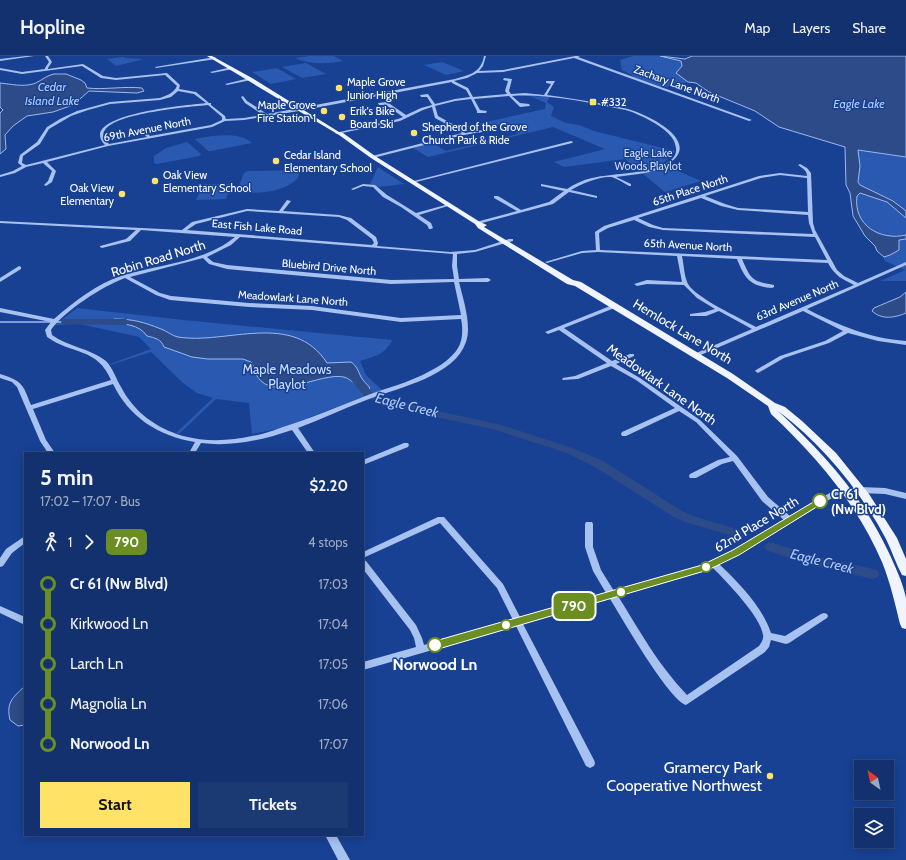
<!DOCTYPE html>
<meta charset="utf-8">
<style>
:root{--surface:#12316e;--page:#1b3973;--text:#f1f3f6;--muted:#9ca9c2;--line:#314c81;--accent:#ffe266}
body{margin:0;font-family:Cabin,sans-serif;background:var(--page);color:var(--text);height:100vh;display:flex;flex-direction:column;font-size:15px;white-space:nowrap}
*{box-sizing:border-box;margin:0}
p{font-size:13px;color:var(--muted)}
.icon{flex:none;width:22px;height:22px;fill:none;stroke:currentColor;stroke-width:2;stroke-linecap:round;stroke-linejoin:round}
.map{position:relative;flex:1;overflow:hidden}
.drawer{position:absolute;left:24px;top:396px;width:340px;height:384px;display:flex;flex-direction:column;background:var(--surface);border-radius:0px;box-shadow:0 2px 10px #0003,0 0 0 1px var(--line)}
.drawer>*{flex:none}
.badge{padding:0 8px;border-radius:6px;font-size:14px;line-height:26px}
.needle{width:26px;rotate:327deg}
.controls{position:absolute;left:854px;top:704px;display:grid;gap:8px}
.controls a{display:grid;place-items:center;width:40px;height:40px;border-radius:0px;background:var(--surface);box-shadow:0 2px 10px #0003,0 0 0 1px var(--line);font-size:20px}
.map>.badge{position:absolute;translate:-50% -50%;box-shadow:0 0 0 2px #fff}
.legs{display:flex;align-items:center;gap:6px;height:44px;padding:0 16px;font-size:13px}
.legs p{margin-inline-start:auto}
.headline{display:flex;align-items:center;justify-content:space-between;height:68px;padding:0 16px}
h1{font-size:22px;font-weight:700;line-height:30px}
.cta{display:flex;gap:8px;margin-top:auto;padding:8px 16px}
.cta a{flex:1;height:46px;border-radius:0px;background:var(--accent);color:#111;font-size:16px;font-weight:700;line-height:46px;text-align:center}
.cta a+a{background:var(--page);color:var(--text)}
ul{padding:0 16px;list-style:none}
li{display:flex;align-items:center;gap:14px;height:40px;font-size:15px}
li i{display:grid;place-items:center;width:6px;height:100%;margin:0 5px;background:currentColor}
li i::after{content:'';width:10px;height:10px;margin:-5px;border:3px solid;border-radius:50%;background:var(--surface)}
li p{margin-inline-start:auto}
li:first-child i{background:linear-gradient(#0000 50%,currentColor 0)}
li:last-child i{background:linear-gradient(currentColor 50%,#0000 0)}
header{display:flex;align-items:center;gap:24px;box-sizing:border-box;height:56px;padding:0 20px;background:var(--surface);border-bottom:1px solid var(--line)}
header strong{font-size:19px}
nav{display:flex;gap:22px;margin-inline-start:auto;font-size:14px}
.map>svg:first-child{display:block}
</style>
<header>
<strong>Hopline</strong>
<nav><a>Map</a><a>Layers</a><a>Share</a></nav>
</header>
<div class="map">
<svg width="906" height="804" viewBox="0 0 906 804">
<rect width="100%" height="100%" fill="#184193"/>
<path fill="#2a59b1" d="M 309,0 L 334,0 L 343,5 C 327,8 310,9 295,2 Z
M 633,0 L 660,0 L 681,5 L 682,10 L 676,17 L 688,26 L 661,32 L 634,22 L 632,19 L 622,14 L 620,4 Z
M 123,1 L 125,2 L 144,3 L 116,10 L 107,3 Z
M 442,6 L 464,15 L 446,19 L 424,9 Z
M 306,7 L 326,18 L 302,22 L 282,11 Z
M 277,12 L 296,23 L 271,28 L 252,16 Z
M 530,40 L 550,41 L 547,46 L 554,51 L 551,60 L 566,67 L 579,69 L 594,75 L 675,95 L 669,102 L 662,108 L 701,125 L 665,136 L 625,103 L 564,111 L 554,106 L 605,93 L 553,71 L 428,101 L 413,92 L 433,87 L 446,95 L 517,78 L 515,70 L 485,68 L 460,73 L 458,72 L 545,53 L 546,47 Z
M 212,80 C 225,79 242,78 252,87 L 211,95 L 208,95 L 195,83 Z
M 187,86 L 201,98 L 200,100 L 157,108 L 154,107 L 154,100 L 166,92 Z
M 858,94 L 906,101 L 906,225 L 880,225 L 905,214 L 885,205 L 877,187 L 857,156 L 853,135 L 859,127 Z
M 378,111 L 404,128 L 379,131 L 370,128 Z
M 300,114 L 298,122 C 282,138 257,137 236,137 L 244,117 L 248,115 Z
M 204,128 L 232,128 L 226,143 L 196,144 Z
M 77,252 L 184,264 L 392,284 C 385,299 375,300 360,305 L 366,319 L 382,334 L 278,373 L 252,378 L 249,347 L 216,343 L 179,378 L 176,377 L 213,342 L 197,337 L 183,327 L 151,296 L 110,309 L 110,308 L 151,293 L 139,281 L 80,268 L 55,269 Z"/>
<path fill="#2d4b88" stroke="#9abaf3" d="M 660,0 L 685,3 L 692,0 L 906,0 L 906,101 L 858,94 L 860,110 L 858,126 L 860,129 L 893,145 L 906,155 L 906,162 L 887,146 L 860,137 L 857,140 C 853,169 880,185 906,179 L 906,183 L 899,184 L 899,194 L 890,199 L 884,201 L 877,195 L 875,190 L 865,180 L 853,160 L 850,137 L 846,129 L 845,91 L 779,71 L 755,55 L 709,36 L 696,27 L 688,26 L 676,17 L 682,10 L 681,5 Z
M 54,18 L 66,18 L 81,24 L 85,27 L 87,32 C 104,34 124,30 142,32 L 144,35 L 137,37 L 89,35 L 73,49 L 53,56 L 27,60 L 13,70 L 5,79 L 6,93 L 0,98 L 0,57 L 3,54 L 0,51 L 0,27 C 11,28 22,31 33,28 C 40,26 45,20 54,18 Z
M 906,236 L 906,257 C 894,262 882,264 872,255 L 874,252 L 900,241 Z
M 114,263 C 132,263 144,266 161,273 C 167,275 172,280 178,281 C 226,289 293,254 327,307 L 351,306 C 357,310 358,315 361,321 C 363,325 367,328 370,332 L 366,336 C 357,334 354,324 344,321 C 320,316 273,347 257,320 L 257,316 L 251,306 L 243,303 L 208,303 L 192,301 L 164,291 C 161,283 155,282 147,280 C 139,268 124,268 111,267 Z
M 25,630 L 25,669 L 18,670 L 10,664 C 6,647 12,642 25,630 Z"/>
<g fill="none" stroke-linecap="round" stroke-linejoin="round">
<path stroke="#9abaf3" stroke-width="1.5" d="M 0,266 L 51,266
M 57,266 L 67,266"/>
<path fill="#2d4b88" fill-rule="evenodd" d="M 65,263 L 126,263 L 130,266 L 126,269 L 62,268 L 61,266 L 62,264 Z
M 357,323 L 360,324 L 374,338 L 428,353 L 502,369 L 575,393 L 603,405 L 682,455 L 693,460 L 743,475 L 745,478 L 743,481 L 739,482 L 685,466 L 674,461 L 595,411 L 567,397 L 496,374 L 427,359 L 366,342 L 352,326 Z
M 770,486 L 811,499 L 873,513 L 878,515 L 879,518 L 878,521 L 873,523 L 811,509 L 766,494 L 764,491 L 766,488 Z"/>
<path fill="#a7c1f0" fill-rule="evenodd" d="M 26,0 L 34,0 L 0,5 L 0,3 Z
M 45,0 L 48,0 L 52,6 L 48,12 L 48,13 L 83,8 L 103,20 L 116,22 L 167,17 L 180,29 L 179,33 L 196,36 L 209,47 L 211,47 L 211,49 L 225,60 L 226,63 L 244,62 L 263,59 L 245,47 L 241,41 L 243,40 L 247,45 L 267,58 L 455,23 C 469,19 481,17 484,0 L 486,0 L 483,10 L 479,15 L 503,14 L 575,0 L 580,0 L 578,1 L 752,64 L 749,65 L 574,2 L 503,16 L 477,17 L 467,22 L 454,25 L 468,32 L 473,41 L 507,38 L 505,35 L 508,25 L 503,24 L 504,22 L 512,23 L 509,35 L 511,38 L 525,37 L 544,39 L 551,28 L 546,27 L 546,25 L 555,25 L 547,39 C 568,42 589,45 610,49 C 618,51 626,52 634,55 C 659,64 706,91 661,112 C 648,118 630,119 616,121 L 631,128 L 631,130 L 629,130 C 624,127 616,122 611,121 C 600,120 580,128 571,134 L 597,140 L 597,142 L 569,136 L 553,148 L 478,168 L 476,167 L 476,166 L 517,155 L 494,142 L 494,140 L 498,140 L 521,154 L 549,146 L 564,135 L 541,130 L 541,128 L 567,133 C 574,128 583,124 592,122 C 612,117 659,118 673,102 C 678,96 676,91 674,85 C 668,72 644,61 632,56 C 624,53 614,52 605,50 C 575,44 543,38 512,40 L 520,47 L 529,48 L 530,50 L 520,51 L 509,40 L 474,43 L 480,54 L 487,55 L 486,57 L 477,57 L 477,55 L 471,43 L 455,45 L 435,50 L 438,60 L 463,74 L 465,77 L 483,74 L 487,71 L 494,74 L 464,79 L 373,102 L 372,102 L 372,100 L 462,77 L 461,76 L 435,62 L 432,51 L 423,54 L 400,65 L 337,78 L 335,77 L 398,63 L 403,61 L 386,49 L 379,49 L 378,47 L 387,46 L 406,59 L 421,52 L 432,49 L 427,41 L 421,41 L 420,39 L 428,38 L 435,48 L 455,43 L 470,41 L 466,34 L 452,27 L 452,26 L 299,55 L 244,64 L 225,65 L 212,71 L 108,90 L 47,106 L 56,115 L 52,126 L 46,130 L 44,129 L 48,125 L 52,115 L 43,107 L 26,111 L 15,117 L 0,121 L 0,119 L 13,115 L 22,110 L 18,107 L 20,99 L 37,86 L 47,71 L 60,63 L 77,55 L 110,46 L 160,42 C 167,39 173,38 177,30 L 165,19 L 116,24 L 101,22 L 82,10 L 22,18 L 0,14 L 0,12 L 22,16 L 45,13 L 45,12 L 49,6 ZM 178,35 L 194,38 L 206,47 C 190,49 75,58 105,89 L 26,109 L 22,107 L 23,100 L 40,88 L 49,73 L 71,60 L 88,54 L 110,48 L 160,44 L 171,41 ZM 208,49 L 222,61 L 222,64 L 211,69 L 150,80 L 147,77 L 148,75 L 146,74 L 143,77 L 147,81 L 109,88 L 104,83 C 103,80 103,76 105,74 C 116,57 187,51 208,49 Z
M 215,1 L 216,3 L 156,12 L 155,11 Z
M 232,11 L 233,13 L 212,17 L 210,16 Z
M 250,22 L 251,24 L 227,29 L 225,28 Z
M 571,85 L 573,86 L 572,87 L 412,127 L 410,126 Z
M 800,108 L 807,112 L 811,117 L 813,167 L 815,174 L 837,214 L 844,220 L 858,227 L 906,206 L 906,209 L 807,253 C 840,270 869,282 906,285 L 906,289 L 878,285 L 848,277 L 829,287 L 784,302 L 758,317 L 755,315 L 756,314 L 780,300 L 825,285 L 843,275 L 803,255 L 696,301 L 694,300 L 694,298 L 752,273 L 719,255 L 706,260 L 690,260 L 690,258 L 705,256 L 715,253 L 697,242 L 684,229 L 647,228 L 637,230 L 634,228 L 647,224 L 682,226 L 677,200 L 598,196 L 582,197 L 547,207 L 545,206 L 582,195 L 596,194 L 595,176 L 604,170 L 759,120 L 780,117 L 807,120 C 807,114 802,112 798,109 ZM 780,119 L 807,122 L 808,156 L 738,152 L 725,148 L 705,140 L 761,122 ZM 701,142 L 721,150 L 738,154 L 808,159 L 809,167 L 813,178 L 663,172 L 653,169 L 638,162 ZM 634,164 L 649,171 L 663,174 L 815,181 L 827,204 L 600,194 L 599,177 L 608,172 ZM 682,200 L 737,203 C 745,223 750,230 772,232 L 774,231 L 774,229 C 752,225 751,224 742,203 L 828,207 C 835,220 842,223 854,229 L 756,271 C 740,262 696,242 688,228 C 684,220 684,209 682,200 Z
M 363,128 L 375,129 L 387,139 L 416,157 L 449,148 L 451,149 L 419,159 L 431,167 L 433,172 L 431,173 L 429,173 L 427,169 L 401,151 L 383,141 L 373,131 L 363,130 L 353,134 L 351,133 Z
M 287,144 L 291,145 L 283,155 L 339,159 L 351,162 L 376,181 L 378,187 L 377,190 L 450,196 L 475,194 L 509,183 L 513,183 L 513,185 L 475,196 L 457,198 L 457,210 L 459,223 L 488,222 L 491,224 L 488,226 L 459,226 C 463,243 472,269 466,286 C 455,320 398,332 369,343 C 345,352 322,363 298,372 L 315,397 L 308,397 L 292,374 C 263,384 232,391 201,387 L 195,397 L 189,397 L 195,386 C 158,380 129,361 113,328 L 33,353 L 46,384 L 55,397 L 48,397 L 40,385 L 17,331 L 12,326 L 0,322 L 0,318 C 23,325 23,329 31,349 L 111,324 C 97,291 72,299 47,281 L 45,274 L 51,266 L 0,256 L 0,252 L 54,263 C 74,246 96,228 121,220 C 159,208 203,207 235,181 L 141,174 L 130,185 L 102,192 L 100,191 L 100,190 L 126,183 L 136,174 L 0,167 L 0,165 L 182,174 L 192,166 L 247,153 L 279,155 ZM 247,155 L 339,161 L 347,164 L 372,183 L 374,187 L 372,189 L 187,174 L 196,168 ZM 240,181 L 453,198 L 452,210 L 454,223 L 391,224 L 227,209 L 213,206 L 207,201 L 231,189 ZM 203,202 L 209,208 L 227,213 L 391,228 L 454,226 L 461,259 L 401,262 L 312,250 L 249,247 L 171,240 L 160,237 L 130,221 ZM 125,222 L 156,239 L 170,244 L 249,251 L 312,254 L 401,266 L 461,263 C 463,272 463,284 458,292 C 452,302 440,310 430,315 C 409,327 385,332 363,341 C 339,350 316,360 292,368 C 279,372 266,378 252,380 C 230,385 206,386 183,380 C 156,372 134,356 121,331 C 116,323 113,312 106,305 C 90,292 68,291 52,279 L 51,274 C 64,255 103,230 125,222 Z
M 19,210 L 21,211 L 21,213 L 0,226 L 0,222 Z
M 615,248 L 618,250 L 617,251 L 564,272 L 612,305 L 630,298 L 634,298 L 634,300 L 616,308 L 640,322 L 700,364 L 737,400 L 768,441 L 790,460 L 835,434 L 860,431 L 885,432 L 906,437 L 906,443 L 885,438 L 860,437 L 837,439 L 739,498 L 719,508 C 739,527 762,550 771,577 L 785,580 L 821,558 L 824,557 L 827,558 L 828,560 L 827,562 L 789,587 L 786,588 L 771,584 L 769,591 L 765,596 L 686,649 C 668,643 622,562 610,543 L 523,568 L 594,704 L 595,707 L 594,710 L 590,712 L 586,710 L 516,570 L 363,614 L 363,606 L 416,591 L 414,582 L 410,574 L 363,513 L 363,504 L 366,505 L 416,569 L 422,582 L 424,589 L 513,564 L 497,532 L 440,467 L 363,502 L 363,496 L 438,461 L 444,461 L 503,528 L 520,561 L 606,537 L 593,515 L 585,491 L 585,468 L 586,466 L 592,466 L 593,468 L 593,491 L 601,514 L 614,535 L 703,510 L 733,494 L 784,464 L 762,445 L 733,405 L 722,408 L 696,422 L 690,422 L 689,420 L 690,418 L 718,404 L 730,401 L 696,366 L 679,355 L 626,380 L 622,380 L 621,378 L 622,376 L 675,352 L 636,324 L 611,310 L 578,323 L 563,324 L 562,323 L 563,322 L 575,320 L 607,307 L 559,274 L 548,278 L 545,276 ZM 713,512 C 726,525 761,561 763,579 C 764,583 761,587 759,590 L 687,639 C 659,610 639,574 618,540 L 705,515 Z
M 404,387 L 408,387 L 409,389 L 408,391 L 363,409 L 363,404 Z
M 25,480 L 25,487 L 12,497 L 3,510 L 0,511 L 0,502 L 6,493 Z
M 0,550 L 25,561 L 25,569 L 0,557 Z
M 325,779 L 336,779 L 350,804 L 338,804 Z"/>
<path fill="#f0f4ff" fill-rule="evenodd" d="M 207,0 L 212,0 L 252,22 L 339,76 L 343,77 L 375,100 L 480,166 L 487,169 L 484,171 L 573,224 L 581,226 L 733,318 L 775,347 L 785,351 L 802,365 L 836,397 L 869,438 L 897,482 L 906,503 L 906,520 L 902,519 C 896,508 892,495 886,483 C 860,434 822,388 778,355 C 825,399 861,438 889,497 C 895,510 903,527 906,542 C 906,552 906,563 906,573 L 902,572 L 900,568 C 895,547 890,526 882,506 C 857,448 817,401 771,358 L 768,350 L 727,322 L 575,230 L 567,228 L 478,172 L 475,168 L 371,102 L 339,79 Z"/>
</g>
<path fill="#6b8e23" stroke="#fff" d="M 820,442 L 823,443 L 824,445 L 823,447 L 739,499 L 708,514 L 435,594 L 431,592 L 430,589 L 431,586 L 435,585 L 702,509 L 733,494 Z"/>
<g fill="#ffe266" stroke="#184193" stroke-width="1.5">
<circle cx="339" cy="32" r="4"/>
<rect x="589" y="42" width="8" height="8" rx="2"/>
<circle cx="324" cy="55" r="4"/>
<circle cx="342" cy="61" r="4"/>
<circle cx="414" cy="77" r="4"/>
<circle cx="276" cy="105" r="4"/>
<circle cx="155" cy="125" r="4"/>
<circle cx="122" cy="138" r="4"/>
<circle cx="770" cy="720" r="4"/>
</g>
<g fill="#fff" stroke="#6b8e23" stroke-width="2">
<circle cx="820" cy="445" r="7"/>
<circle cx="706" cy="511" r="5"/>
<circle cx="621" cy="536" r="5"/>
<circle cx="506" cy="569" r="5"/>
<circle cx="435" cy="589" r="7"/>
</g>
<g text-anchor="middle" dominant-baseline="central" stroke-width="3" stroke-linejoin="round" paint-order="stroke">
<g font-size="11" fill="#fff" stroke="#184193" text-anchor="start">
<text x="347" y="26">Maple Grove<tspan x="347" dy="13">Junior High</tspan></text>
<text x="601" y="46">#332</text>
<text x="316" y="49" text-anchor="end">Maple Grove<tspan x="316" dy="13">Fire Station 1</tspan></text>
<text x="350" y="55">Erik's Bike<tspan x="350" dy="13">Board Ski</tspan></text>
<text x="422" y="71">Shepherd of the Grove<tspan x="422" dy="13">Church Park &amp; Ride</tspan></text>
<text x="284" y="99">Cedar Island<tspan x="284" dy="13">Elementary School</tspan></text>
<text x="163" y="119">Oak View<tspan x="163" dy="13">Elementary School</tspan></text>
<text x="114" y="132" text-anchor="end">Oak View<tspan x="114" dy="13">Elementary</tspan></text>
</g>
<g font-size="11" fill="#fff" stroke="#184193">
<text transform="translate(677 28) rotate(20)">Zachary Lane North</text>
<text transform="translate(147 73) rotate(-11)">69th Avenue North</text>
<text transform="translate(690 134) rotate(-18)">65th Place North</text>
<text transform="translate(257 171) rotate(5)">East Fish Lake Road</text>
<text transform="translate(688 189) rotate(3)">65th Avenue North</text>
<text transform="translate(329 211) rotate(5)">Bluebird Drive North</text>
<text transform="translate(293 242) rotate(4)">Meadowlark Lane North</text>
<text transform="translate(797 244) rotate(-23)">63rd Avenue North</text>
</g>
<g font-size="11" fill="#cedefb" stroke="#184193">
<text x="648" y="97">Eagle Lake<tspan x="648" dy="13">Woods Playlot</tspan></text>
</g>
<g font-size="12" font-style="italic" fill="#b3cbf7" stroke="#184193">
<text x="52" y="30">Cedar<tspan x="52" dy="14">Island Lake</tspan></text>
<text x="859" y="47">Eagle Lake</text>
</g>
<g font-size="13" fill="#fff" stroke="#184193">
<text transform="translate(158 202) rotate(-17)">Robin Road North</text>
<text transform="translate(683 275) rotate(31)">Hemlock Lane North</text>
<text transform="translate(662 328) rotate(35)">Meadowlark Lane North</text>
<text transform="translate(756 468) rotate(-31)">62nd Place North</text>
</g>
<g font-size="13" fill="#cedefb" stroke="#184193">
<text x="287" y="313">Maple Meadows<tspan x="287" dy="15">Playlot</tspan></text>
</g>
<g font-size="13" font-weight="bold" fill="#fff" stroke="#184193" text-anchor="start">
<text x="831" y="438">Cr 61<tspan x="831" dy="15">(Nw Blvd)</tspan></text>
</g>
<g font-size="14" font-style="italic" fill="#b3cbf7" stroke="#184193">
<text transform="translate(407 349) rotate(14)">Eagle Creek</text>
<text transform="translate(822 505) rotate(14)">Eagle Creek</text>
</g>
<g font-size="16" font-weight="bold" fill="#fff" stroke="#184193">
<text x="435" y="608">Norwood Ln</text>
</g>
<g font-size="16" fill="#fff" stroke="#184193" text-anchor="end">
<text x="762" y="711">Gramercy Park<tspan x="762" dy="18">Cooperative Northwest</tspan></text>
</g>
</g>
</svg>
<div class="controls">
<a><svg class="needle" viewBox="-14 -14 28 28"><path d="M0-13l5 13h-10z" fill="#e53935"/><path d="M0 13l5-13h-10z" fill="#9ca9c2"/></svg></a>
<a><svg class="icon" aria-label="layers" viewBox="0 0 24 24"><path d="M12 4l9 5-9 5-9-5zM3 14l9 5 9-5"/></svg></a>
</div>
<b class="badge" style="left:574px;top:550px;background:#6b8e23;color:#fff">790</b>
<section class="drawer">
<div class="headline"><div><h1>5 min</h1><p>17:02 – 17:07 · Bus</p></div><b>$2.20</b></div>
<div class="legs"><svg class="icon" aria-label="walk" viewBox="0 0 24 24"><circle cx="13" cy="4" r="2"/><path d="M13 8l-2 6 4 7M11 14l-3 7M7 12l3-4h3l4 4"/></svg>1<svg class="icon" aria-label="forward" viewBox="0 0 24 24"><path d="M9 5l7 7-7 7"/></svg><b class="badge" style="background:#6b8e23;color:#fff">790</b><p>4 stops</p></div>
<ul>
<li><i style="color:#6b8e23"></i><b>Cr 61 (Nw Blvd)</b><p>17:03</p></li>
<li><i style="color:#6b8e23"></i><span>Kirkwood Ln</span><p>17:04</p></li>
<li><i style="color:#6b8e23"></i><span>Larch Ln</span><p>17:05</p></li>
<li><i style="color:#6b8e23"></i><span>Magnolia Ln</span><p>17:06</p></li>
<li><i style="color:#6b8e23"></i><b>Norwood Ln</b><p>17:07</p></li>
</ul>
<div class="cta"><a>Start</a><a>Tickets</a></div>
</section>
</div>
